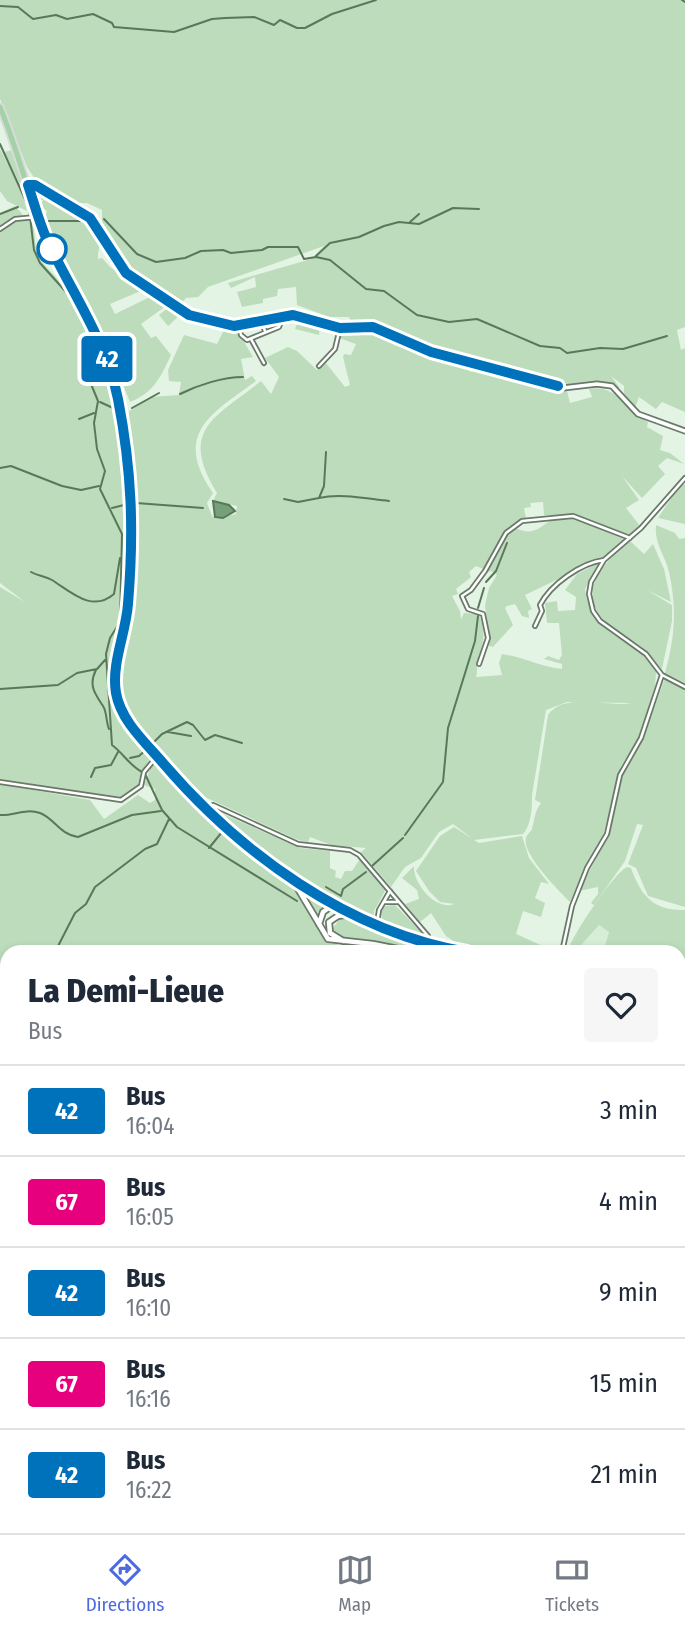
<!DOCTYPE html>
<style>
:root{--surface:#fff;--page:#f6f6f7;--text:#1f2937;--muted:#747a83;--line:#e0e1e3;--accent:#4d6bdf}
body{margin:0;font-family:"Fira Sans Condensed",sans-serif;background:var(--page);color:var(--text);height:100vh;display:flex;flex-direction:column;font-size:26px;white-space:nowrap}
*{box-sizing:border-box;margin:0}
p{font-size:23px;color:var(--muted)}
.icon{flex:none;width:38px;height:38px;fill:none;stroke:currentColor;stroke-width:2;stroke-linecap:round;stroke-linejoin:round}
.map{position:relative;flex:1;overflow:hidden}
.drawer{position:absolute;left:0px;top:945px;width:686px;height:588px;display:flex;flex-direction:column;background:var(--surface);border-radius:21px 21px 0 0;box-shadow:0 4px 10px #0003}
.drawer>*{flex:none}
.badge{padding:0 14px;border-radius:5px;font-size:24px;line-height:46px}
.map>.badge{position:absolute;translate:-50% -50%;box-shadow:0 0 0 4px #fff}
.round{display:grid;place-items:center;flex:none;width:74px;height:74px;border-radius:7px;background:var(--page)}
.summary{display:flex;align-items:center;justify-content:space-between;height:119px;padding:0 28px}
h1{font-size:33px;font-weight:800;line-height:52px}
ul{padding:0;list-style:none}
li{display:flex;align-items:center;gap:21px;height:91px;padding:0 28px;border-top:2px solid var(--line)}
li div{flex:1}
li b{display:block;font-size:26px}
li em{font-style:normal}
li .badge{min-width:77px;font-weight:700;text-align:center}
.tabs{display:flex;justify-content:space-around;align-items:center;height:98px;border-top:2px solid var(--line);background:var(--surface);font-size:19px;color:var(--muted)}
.tabs a{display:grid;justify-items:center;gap:4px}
.tabs .current{color:var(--accent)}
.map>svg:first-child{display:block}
</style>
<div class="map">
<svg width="685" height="1533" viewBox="0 0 685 1533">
<rect width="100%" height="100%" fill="#e4f4e4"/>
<path fill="#d6edd6" d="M 599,925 L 609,932 L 603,952 L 575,952 Z"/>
<path fill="#bcdcbc" d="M 0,0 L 685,0 L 685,327 L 677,330 L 681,350 L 685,348 L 685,412 L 662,402 L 656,409 L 639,397 L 635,408 L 624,393 L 624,386 L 611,376 L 620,388 C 599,376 580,389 558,383 C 515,369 472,360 429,348 C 399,340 386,325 353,326 L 349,317 L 329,317 L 297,305 L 296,287 L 278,289 L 277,296 L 263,299 L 263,303 L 242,307 L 237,292 L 256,287 L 255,277 L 231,288 L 228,283 L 311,259 L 324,246 L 208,287 L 198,297 L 186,298 L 179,306 L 124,267 L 102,227 L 102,210 L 87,203 L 70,203 L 58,198 L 37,182 L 27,167 L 0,99 Z
M 0,149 L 22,193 L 27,211 L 7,201 L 0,191 Z
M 13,150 L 24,185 L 20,184 L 4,152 Z
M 36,189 C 55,202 93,212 99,238 C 101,247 97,252 98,259 L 102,258 L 110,267 L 143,290 L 110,304 L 115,314 L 152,296 L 166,306 L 141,324 L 151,338 L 156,336 L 171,355 C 161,376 154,393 130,402 L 91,307 L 44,222 L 47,211 L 40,206 L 43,200 L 39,199 Z
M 15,206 L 23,215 L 0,227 L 0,213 Z
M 16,220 L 33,220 L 36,250 L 40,260 L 75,298 L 84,315 L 113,394 L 130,502 L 123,623 L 110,670 L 109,691 L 126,724 L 152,756 L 141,772 L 137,789 L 121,798 L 0,779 L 0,587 L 25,602 L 0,583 L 0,231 Z
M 169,307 L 180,315 L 168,326 L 159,315 Z
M 299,319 L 320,326 L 319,335 L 295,329 Z
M 225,328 L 237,330 L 253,357 L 241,359 L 245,380 L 252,376 L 256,381 C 211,414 172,434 213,493 L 207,503 L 212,516 L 216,519 L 236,514 L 237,506 L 213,501 L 217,493 C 178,429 215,418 261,381 L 271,394 L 279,377 L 265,358 L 288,347 L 297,351 L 317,370 L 326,363 L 345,387 L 350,385 L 343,357 L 344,354 L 351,355 L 356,344 L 339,338 L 340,331 L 375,330 L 436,358 L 460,363 L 471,372 L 474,369 L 495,370 L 567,391 L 570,403 L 592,397 L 589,389 C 616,383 627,411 648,422 L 647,427 L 663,436 L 660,450 L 670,453 L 684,464 L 667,458 L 658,466 L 665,474 L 642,498 L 622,476 L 639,500 L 626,508 L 640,526 L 631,535 L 575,516 L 544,515 L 543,502 L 530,503 L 531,507 L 524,508 L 526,518 L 509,527 L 483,569 L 476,566 L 469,572 L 471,577 L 456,589 L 458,594 L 452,596 L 460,611 L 461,619 L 464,613 L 479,614 C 486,633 484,641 478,660 C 476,666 478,671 476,677 L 502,675 L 499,663 L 502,654 C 523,657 541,667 562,669 L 562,664 L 544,659 L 548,656 L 559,660 L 562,655 L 559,623 L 547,623 L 545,603 L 557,601 L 558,611 L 575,610 L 576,597 L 565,590 L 577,574 L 599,563 L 585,589 C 592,641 635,634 656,671 L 655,688 L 638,740 L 621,766 L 601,843 L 584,870 L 570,902 C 560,892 521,853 526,838 C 527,834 531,832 532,829 C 535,818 534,813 541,803 L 535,800 L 548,715 C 564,691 610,708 631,703 L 567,702 L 546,710 L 532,795 C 532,806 532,824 523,834 L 474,840 L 453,824 L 439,832 L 421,858 L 405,867 L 391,887 L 361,852 L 366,848 L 331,845 L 310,837 L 308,842 L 298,840 L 194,792 L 153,746 L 122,702 L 119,675 L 130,610 L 137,516 L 135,482 L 129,444 L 129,411 L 151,397 L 179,395 L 181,382 L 169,381 L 168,370 L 184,335 L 217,344 Z
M 682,482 L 685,485 L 685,524 L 658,518 Z
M 561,517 L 573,518 L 624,539 L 602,558 L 525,595 L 532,609 L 528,611 L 529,618 L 522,616 L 515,604 L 507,606 L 505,608 L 513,625 L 493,647 L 489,646 L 485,605 L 489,588 L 497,575 L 491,571 L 484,573 L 501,543 L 515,528 C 539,539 542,520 561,517 Z
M 656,525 L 675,533 L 679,539 L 685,538 L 685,683 L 665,673 C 675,637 677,608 669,572 C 665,555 654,544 656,525 Z
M 630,541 L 644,554 L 653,544 L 664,569 L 671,602 L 647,590 L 672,605 L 672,621 L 662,669 C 655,663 651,655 644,649 C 635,640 622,636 612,628 C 573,596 600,565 630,541 Z
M 665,678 L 685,689 L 685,907 L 648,896 L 636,868 L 628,864 L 643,825 L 637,824 L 625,861 L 594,905 L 591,903 L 598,894 L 598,887 L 579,891 L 606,839 L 622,774 L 642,742 Z
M 152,765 L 156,765 L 218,830 L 221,828 L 294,887 L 327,943 L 393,952 L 7,952 L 7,1194 L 0,1189 L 0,784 L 90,800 L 104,819 L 138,795 L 150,803 L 155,800 L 155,789 L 144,785 Z
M 214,810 L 300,848 L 330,851 L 330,868 L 336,871 L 335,877 L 341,879 L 345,871 L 352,871 L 360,859 L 386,889 L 374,911 L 374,919 L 290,872 Z
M 454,827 L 479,843 L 522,836 L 529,858 L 549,884 L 541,882 L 535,898 L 545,903 L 541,917 L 523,911 L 516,934 L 545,947 L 542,952 C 486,952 432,949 382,921 L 381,911 L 385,906 L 395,905 L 426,937 L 455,942 L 446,936 L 431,913 L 420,922 L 405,904 L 419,899 L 417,890 L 402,878 L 414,866 C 413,884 436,911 455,904 L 440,902 L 429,891 L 416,871 L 440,836 Z
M 627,867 L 631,868 C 641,896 654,911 685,910 L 685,978 L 679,978 L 679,952 L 603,952 L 609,932 L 599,925 L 575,952 L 567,952 C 573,935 612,875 627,867 Z
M 307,891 L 329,905 L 318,921 L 305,892 Z
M 340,919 L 351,919 L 444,952 L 341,939 L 332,929 Z
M 679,1068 L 685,1076 L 685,1315 L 679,1298 Z
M 0,1218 L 7,1218 L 7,1341 L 0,1343 Z
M 679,1311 L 685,1320 L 685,1400 L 679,1408 Z
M 7,1346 L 7,1491 L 0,1504 L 0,1348 Z
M 679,1486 L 683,1486 L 685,1533 L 534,1532 L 533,1526 L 679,1526 Z
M 7,1504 L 7,1526 L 399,1528 L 393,1533 L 0,1533 L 0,1515 Z
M 464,1526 L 532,1526 L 531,1533 L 471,1533 Z"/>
<path fill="#76a077" stroke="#597859" stroke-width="2" d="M 213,501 L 229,505 L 235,511 L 223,518 L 215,517 Z"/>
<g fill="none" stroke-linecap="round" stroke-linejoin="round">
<path stroke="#597859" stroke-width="2" d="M 682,0 L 685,2
M 0,6 L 18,7 L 33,19 L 56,15 L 67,19 L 93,14 L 112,23 L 114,27 L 174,32 L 212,19 L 225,18 L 254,17 L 274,25 L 280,20 L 297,28 L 305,28 L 332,14 L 376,0
M 0,144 L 29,208 L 34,250 L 40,263 L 75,302 L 96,351 L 95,368 L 98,371 L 91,384 L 98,401 L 94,423 L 97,449 L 105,471 L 100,489 L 122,534 L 120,622 L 110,638 L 106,654 L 112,745 C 123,753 129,765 142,772
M 34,191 L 45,221 L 83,221
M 0,214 L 18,207
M 104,219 L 137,254 L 156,262 L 185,258 L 201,251 L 223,250 L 231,253 L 262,250 L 268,247 L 298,247 L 304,259 L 316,257 L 330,260 L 366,289 L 384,291 L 417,315 L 449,322 L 477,319 L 540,346 L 560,348 L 567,353 L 600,348 L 623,349 L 667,336
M 410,222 L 419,214
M 316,256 L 330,243 L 359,237 L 384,226 L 399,222 L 419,224 L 453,208 L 479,209
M 180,394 C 198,385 223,377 243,377
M 100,402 L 113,408
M 132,408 L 159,393
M 79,419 L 94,413
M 0,468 L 11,466 L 62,486 L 81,490 L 99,486
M 319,498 C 341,493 368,499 389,501
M 284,499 L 298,502 L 319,498 L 324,486 L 326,452
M 136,503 L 203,508
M 112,508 L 128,504
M 31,572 C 38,576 45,576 52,580 C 71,592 92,613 114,594 L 120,558
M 486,582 L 496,571 L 507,543
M 478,608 L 484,588
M 96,670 C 88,685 95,694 103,706 C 107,712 106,722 109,729
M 0,689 L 58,685 L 77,673 L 97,669 L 105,660
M 168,732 L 191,736
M 151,745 L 162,734 L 187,722 L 193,725 L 205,740 L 215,735 L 242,743
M 130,758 L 139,756 L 147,749
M 145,774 L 162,810 L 177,827 L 297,901
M 91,777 L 95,768 L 111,765 L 118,752
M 0,815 C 14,816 25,808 40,813 C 54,818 60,835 78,837 L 132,815 L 161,811
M 405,835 L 443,782 L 448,728 L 475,641 L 478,616
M 209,848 L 222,832
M 372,866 L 403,838
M 326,887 L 341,896 L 343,889 L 366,872
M 55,952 L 75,913 L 86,904 L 95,887 L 145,849 L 157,844 L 169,819
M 0,1023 L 7,1019
M 679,1105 L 685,1108
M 0,1440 L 7,1436
M 0,1462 L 7,1448
M 639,1533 L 640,1526"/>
<defs>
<path id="minor" d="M 0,229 L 15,219 L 36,217
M 262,323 L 265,331
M 239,326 L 241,335 L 247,340 L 279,327 L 283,317
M 251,339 L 264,363
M 319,366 L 335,349 L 340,328
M 685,478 L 641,528 L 604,560 L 591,582 L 589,594 L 593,611 L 600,621 L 646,654 L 662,675 L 685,687
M 535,626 L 542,611 L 540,605 C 551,584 581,563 604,560
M 479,664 L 488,638 L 483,614 L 468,609 L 462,596 L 471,590 L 485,571 L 506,533 L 522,521 L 573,516 L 630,538
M 0,782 L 121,800 L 141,786 L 144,772 L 154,760 L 171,773
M 213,805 L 298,844 L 350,850 L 359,855 L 428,936
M 385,902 L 399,902
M 377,923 L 379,910 L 390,891
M 562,952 L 572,906 L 587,868 L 607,834 L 620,775 L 641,738 L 662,675
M 681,1048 L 685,1046
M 679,1417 L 685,1412
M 685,1449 L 685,1454
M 408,1526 L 411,1533
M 462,1526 L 466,1533"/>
<path id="tertiary" d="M 28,185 L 35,185 L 90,218 L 126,273 L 189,315 L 234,326 L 293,315 L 340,328 L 373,327 L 431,352 L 563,388 L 597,384 L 612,386 L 638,414 L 685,431
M 0,1191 L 7,1197
M 0,1509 L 7,1498"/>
<path id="secondary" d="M 294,882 L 328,939 L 373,944 L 413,952
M 319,924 L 323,912 L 334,904
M 343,941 L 330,933 L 329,922 L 338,916 L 351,914
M 679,992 L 685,993
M 679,1433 L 685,1431
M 444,1526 L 447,1533"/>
<path id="primary" d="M 0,107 C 18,150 28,196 46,238 C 71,294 105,336 118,398 C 133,471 134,532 128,605 C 126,633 112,661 116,689 C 120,718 143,739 161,760 C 240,851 346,932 467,952
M 679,1053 L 685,1059"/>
</defs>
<use href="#minor" stroke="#6a796a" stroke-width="6"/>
<use href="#tertiary" stroke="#6a796a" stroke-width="7"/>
<use href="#secondary" stroke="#6a796a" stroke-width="8"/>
<use href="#primary" stroke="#d9dad9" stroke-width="9"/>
<use href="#minor" stroke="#fff" stroke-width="2.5"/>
<use href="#tertiary" stroke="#fff" stroke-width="3.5"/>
<use href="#secondary" stroke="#fff" stroke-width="4.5"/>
<use href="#primary" stroke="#a3d2a6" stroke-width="5"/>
</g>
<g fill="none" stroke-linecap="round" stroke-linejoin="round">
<defs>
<path id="line" d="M 467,952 C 348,932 240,853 163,763 C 145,742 121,721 116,693 C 111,664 126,633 128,604 C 134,531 132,471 118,399 C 106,340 72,293 47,240 C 39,222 34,203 28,185 L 35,185 L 90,218 L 126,273 L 189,315 L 234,326 L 293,315 L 340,328 L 373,327 L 431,352 L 558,386"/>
</defs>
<use href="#line" stroke="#fff" stroke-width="16"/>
<use href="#line" stroke="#0072bc" stroke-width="10"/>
</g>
<circle fill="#fff" stroke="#0072bc" stroke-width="3.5" cx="52" cy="249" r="14"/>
</svg>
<b class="badge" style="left:107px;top:359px;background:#0072bc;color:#fff">42</b>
<section class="drawer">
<div class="summary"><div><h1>La Demi-Lieue</h1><p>Bus</p></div><a class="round"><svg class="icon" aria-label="heart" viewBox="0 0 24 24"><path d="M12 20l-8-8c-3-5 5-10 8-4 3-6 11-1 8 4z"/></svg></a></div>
<ul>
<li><span class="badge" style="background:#0072bc;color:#fff">42</span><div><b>Bus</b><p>16:04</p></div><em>3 min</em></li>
<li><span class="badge" style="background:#e6007e;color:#fff">67</span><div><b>Bus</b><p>16:05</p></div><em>4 min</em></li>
<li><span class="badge" style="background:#0072bc;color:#fff">42</span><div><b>Bus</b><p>16:10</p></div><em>9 min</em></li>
<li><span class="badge" style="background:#e6007e;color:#fff">67</span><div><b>Bus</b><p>16:16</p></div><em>15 min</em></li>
<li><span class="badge" style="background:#0072bc;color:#fff">42</span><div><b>Bus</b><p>16:22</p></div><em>21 min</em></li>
</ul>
</section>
</div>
<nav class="tabs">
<a class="current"><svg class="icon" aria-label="directions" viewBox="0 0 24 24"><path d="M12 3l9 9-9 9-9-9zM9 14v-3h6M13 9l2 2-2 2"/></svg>Directions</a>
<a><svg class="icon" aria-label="map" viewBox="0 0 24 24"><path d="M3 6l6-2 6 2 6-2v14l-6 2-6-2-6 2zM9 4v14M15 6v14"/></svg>Map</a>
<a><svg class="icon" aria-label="tickets" viewBox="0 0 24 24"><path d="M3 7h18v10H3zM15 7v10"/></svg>Tickets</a>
</nav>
